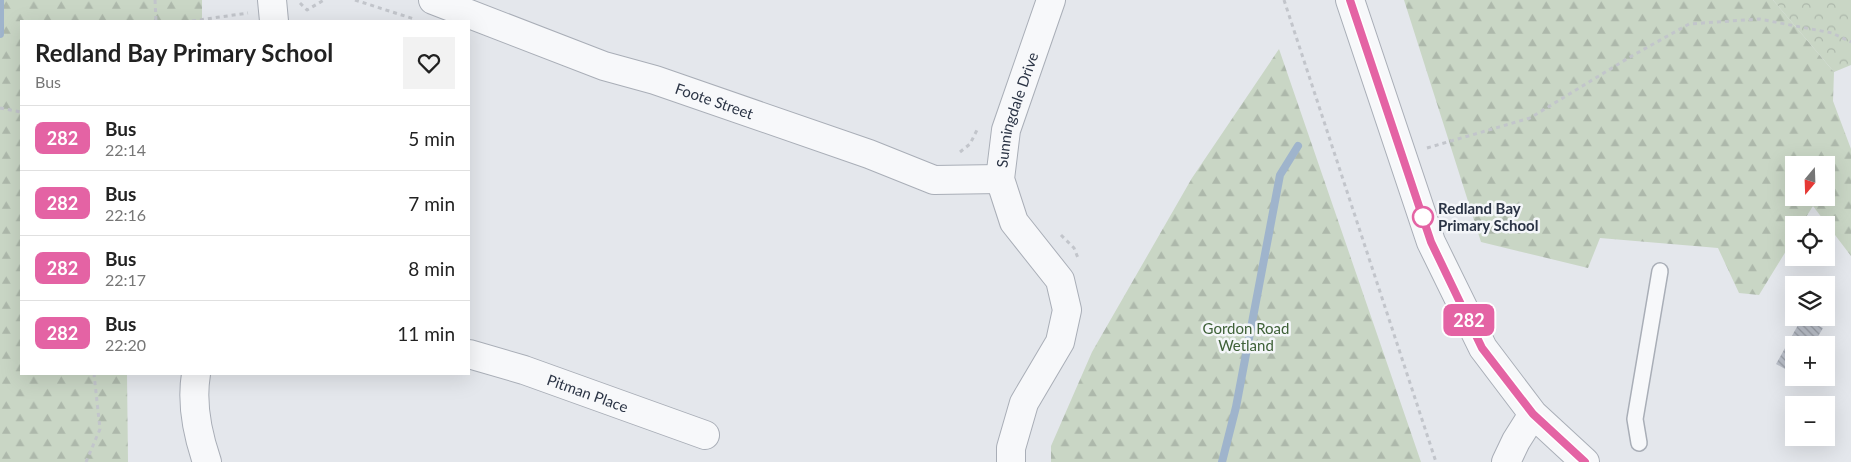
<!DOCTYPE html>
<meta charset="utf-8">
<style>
:root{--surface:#fff;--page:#f2f2f2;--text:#222;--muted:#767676;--line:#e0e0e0}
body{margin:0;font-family:Lato,sans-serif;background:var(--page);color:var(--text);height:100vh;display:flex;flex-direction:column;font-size:19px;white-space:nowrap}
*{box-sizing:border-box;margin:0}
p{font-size:16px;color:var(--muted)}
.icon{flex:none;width:28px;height:28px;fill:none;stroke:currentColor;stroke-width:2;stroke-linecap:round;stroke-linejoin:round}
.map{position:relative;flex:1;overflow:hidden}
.sheet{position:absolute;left:20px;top:20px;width:450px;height:355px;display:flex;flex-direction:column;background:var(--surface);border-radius:0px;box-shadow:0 5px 20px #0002}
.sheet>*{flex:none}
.badge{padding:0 10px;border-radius:8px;font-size:18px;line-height:32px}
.needle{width:32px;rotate:199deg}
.buttons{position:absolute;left:1785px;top:156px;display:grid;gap:10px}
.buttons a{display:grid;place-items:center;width:50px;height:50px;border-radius:0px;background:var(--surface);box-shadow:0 5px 20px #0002;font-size:25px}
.map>.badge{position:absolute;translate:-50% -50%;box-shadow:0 0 0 2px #fff}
.round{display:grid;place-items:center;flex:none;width:52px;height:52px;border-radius:0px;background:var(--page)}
.headline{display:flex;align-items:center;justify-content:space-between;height:85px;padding:0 15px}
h1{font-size:24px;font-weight:700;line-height:38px}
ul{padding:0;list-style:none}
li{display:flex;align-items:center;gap:15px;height:65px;padding:0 15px;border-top:1px solid var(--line)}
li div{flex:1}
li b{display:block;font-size:19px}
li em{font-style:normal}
li .badge{min-width:55px;font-weight:700;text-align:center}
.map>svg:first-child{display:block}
</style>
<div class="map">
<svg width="1851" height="462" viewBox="0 0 1851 462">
<defs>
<pattern id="forest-firs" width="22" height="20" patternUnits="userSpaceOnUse" patternTransform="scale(1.25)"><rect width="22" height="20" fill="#c9d6c5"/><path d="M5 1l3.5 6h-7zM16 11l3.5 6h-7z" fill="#adb8ab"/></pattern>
<pattern id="park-crowns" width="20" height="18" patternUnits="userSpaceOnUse" patternTransform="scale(1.25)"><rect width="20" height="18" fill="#c9d6c5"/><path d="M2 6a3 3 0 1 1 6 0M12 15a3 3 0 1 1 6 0" fill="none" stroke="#adb8ab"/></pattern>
<pattern id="building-back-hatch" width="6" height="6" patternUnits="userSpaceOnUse" patternTransform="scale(1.25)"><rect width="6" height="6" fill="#bbc0ca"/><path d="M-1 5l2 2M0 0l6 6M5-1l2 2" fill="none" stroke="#989da6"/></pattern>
</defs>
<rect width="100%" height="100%" fill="#e4e7ec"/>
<path fill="url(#forest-firs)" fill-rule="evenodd" d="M 0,0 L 202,0 L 202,21 L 21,21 L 21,374 L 127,374 L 128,462 L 0,462 Z
M 1404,0 L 1773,0 L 1834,72 L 1833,101 L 1851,149 L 1851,256 L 1813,206 L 1801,225 L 1794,225 L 1794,238 L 1759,295 L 1739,293 L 1718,248 L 1600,238 L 1588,268 L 1481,242 ZM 1794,165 L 1826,165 L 1826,198 L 1794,198 Z
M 1279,49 L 1421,462 L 1051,462 L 1051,446 L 1092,352 L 1192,178 Z"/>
<path fill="url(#park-crowns)" d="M 1773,0 L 1851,0 L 1851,65 L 1834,72 Z"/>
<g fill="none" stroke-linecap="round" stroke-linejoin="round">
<path stroke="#9fb4cc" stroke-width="8" d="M 0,34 L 0,0
M 1222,462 L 1236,407 L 1280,175 L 1298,146"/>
</g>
<path fill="url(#building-back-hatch)" d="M 1802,318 L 1823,328 L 1813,345 L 1794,345 L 1794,374 L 1776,364 Z"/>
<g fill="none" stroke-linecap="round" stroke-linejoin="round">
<defs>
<path id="service" d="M 1639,443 L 1635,419 L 1660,271"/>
<g id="minor">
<path d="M 272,0 L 274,21"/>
<path id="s1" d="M 433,0 L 604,66 L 655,80 L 869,154 L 934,180 L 1000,179"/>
<path id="s2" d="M 469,354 L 524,370 L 705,435"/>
<path d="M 196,374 C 191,404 197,433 207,462"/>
<path id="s3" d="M 1011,462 L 1011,448 L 1024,403 L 1060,342 L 1067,310 L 1060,280 L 1014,222 L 1000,179 L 1006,130 L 1051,0"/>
</g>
<path id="tertiary" d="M 1350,0 L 1431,242 L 1483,348 L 1533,414 L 1585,462
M 1506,462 L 1516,441 L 1533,414"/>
</defs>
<use href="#service" stroke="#a9aeb7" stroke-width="18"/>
<use href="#minor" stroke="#a9aeb7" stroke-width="30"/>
<use href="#tertiary" stroke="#a9aeb7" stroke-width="30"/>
<path stroke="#c2c5cb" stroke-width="3" stroke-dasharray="4 4" stroke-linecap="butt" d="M 155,0 L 156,21
M 355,0 L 414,19
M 1284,0 L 1436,462
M 300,3 L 307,10 L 324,0
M 192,21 L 248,13
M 0,108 L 21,112
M 1427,148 L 1530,118 L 1630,57 L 1689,24 L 1759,19 L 1832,33 L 1851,42
M 960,152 L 970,144 L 978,128
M 1061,235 L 1074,248 L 1078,258
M 86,462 L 100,429 L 94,374"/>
<use href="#service" stroke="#f7f8fa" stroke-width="15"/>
<use href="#minor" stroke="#f7f8fa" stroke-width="28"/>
<use href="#tertiary" stroke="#f7f8fa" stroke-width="28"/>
</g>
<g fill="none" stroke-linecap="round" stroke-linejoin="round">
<defs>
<path id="line" d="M 1350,0 L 1431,242 L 1482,348 L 1533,414 L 1585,462"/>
</defs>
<use href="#line" stroke="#fff" stroke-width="11"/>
<use href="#line" stroke="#e463a4" stroke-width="8"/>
</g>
<circle fill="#fff" stroke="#e463a4" stroke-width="2.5" cx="1423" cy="217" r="10"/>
<g text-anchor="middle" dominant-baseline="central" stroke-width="5" stroke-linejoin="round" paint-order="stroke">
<g font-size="15" fill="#2b3445" stroke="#f4f6f9">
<text stroke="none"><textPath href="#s1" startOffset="299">Foote Street</textPath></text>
<text stroke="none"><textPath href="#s3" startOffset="386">Sunningdale Drive</textPath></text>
<text stroke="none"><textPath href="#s2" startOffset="125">Pitman Place</textPath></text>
</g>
<g font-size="15" font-weight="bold" fill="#2b3445" stroke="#f4f6f9" text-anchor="start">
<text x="1438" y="208">Redland Bay<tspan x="1438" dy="17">Primary School</tspan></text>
</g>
<g font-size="15" fill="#3f6138" stroke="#f4f6f9">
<text x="1246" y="328">Gordon Road<tspan x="1246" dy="17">Wetland</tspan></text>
</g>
</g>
</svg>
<div class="buttons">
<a><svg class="needle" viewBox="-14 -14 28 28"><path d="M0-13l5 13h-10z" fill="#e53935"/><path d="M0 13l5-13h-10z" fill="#767676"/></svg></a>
<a><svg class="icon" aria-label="locate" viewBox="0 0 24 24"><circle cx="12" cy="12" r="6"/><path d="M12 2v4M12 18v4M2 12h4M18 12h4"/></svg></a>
<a><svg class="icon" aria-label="layers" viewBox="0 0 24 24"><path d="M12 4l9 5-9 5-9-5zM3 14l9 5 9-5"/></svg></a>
<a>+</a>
<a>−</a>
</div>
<b class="badge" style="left:1469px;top:320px;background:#e463a4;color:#fff">282</b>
<section class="sheet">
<div class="headline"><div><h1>Redland Bay Primary School</h1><p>Bus</p></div><a class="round"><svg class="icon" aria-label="heart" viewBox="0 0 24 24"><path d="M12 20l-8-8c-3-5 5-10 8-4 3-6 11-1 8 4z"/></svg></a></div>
<ul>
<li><span class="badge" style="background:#e463a4;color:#fff">282</span><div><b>Bus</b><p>22:14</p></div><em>5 min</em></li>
<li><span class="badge" style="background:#e463a4;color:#fff">282</span><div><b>Bus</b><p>22:16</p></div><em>7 min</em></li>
<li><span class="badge" style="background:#e463a4;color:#fff">282</span><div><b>Bus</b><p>22:17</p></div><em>8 min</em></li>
<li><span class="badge" style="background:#e463a4;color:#fff">282</span><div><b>Bus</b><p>22:20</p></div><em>11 min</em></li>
</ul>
</section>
</div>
